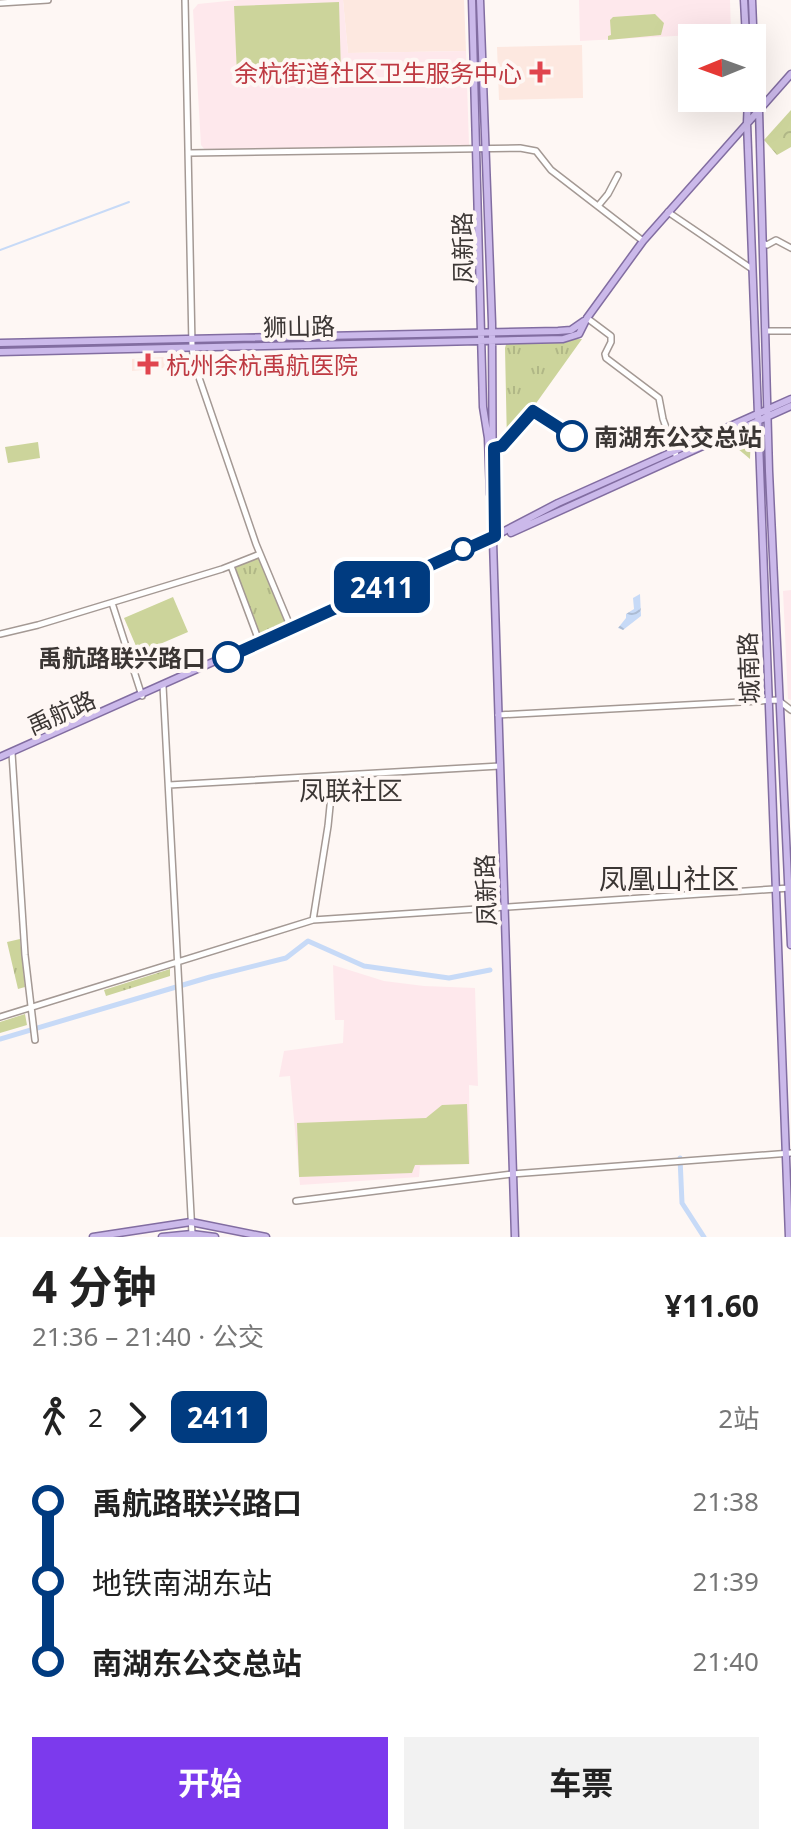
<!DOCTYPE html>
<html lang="zh">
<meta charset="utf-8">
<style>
:root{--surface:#fff;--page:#f2f2f2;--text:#222;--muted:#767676;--accent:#7c3aed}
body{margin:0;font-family:"Noto Sans","Noto Sans SC",sans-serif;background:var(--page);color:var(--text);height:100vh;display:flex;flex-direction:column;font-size:30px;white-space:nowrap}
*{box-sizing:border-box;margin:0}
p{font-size:26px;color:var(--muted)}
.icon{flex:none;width:44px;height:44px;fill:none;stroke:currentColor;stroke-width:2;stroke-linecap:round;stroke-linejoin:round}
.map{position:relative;height:1237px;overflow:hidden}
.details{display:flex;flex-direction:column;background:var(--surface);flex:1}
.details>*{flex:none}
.badge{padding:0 16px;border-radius:12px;font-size:28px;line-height:52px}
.needle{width:52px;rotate:269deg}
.controls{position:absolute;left:678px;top:24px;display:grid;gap:16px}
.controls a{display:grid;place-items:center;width:88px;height:88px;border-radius:0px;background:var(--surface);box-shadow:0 8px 32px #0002;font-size:40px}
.map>.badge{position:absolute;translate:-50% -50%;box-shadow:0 0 0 4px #fff}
.legs{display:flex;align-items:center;gap:12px;height:88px;padding:0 32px;font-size:26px}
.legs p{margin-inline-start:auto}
.headline{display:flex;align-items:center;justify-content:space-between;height:136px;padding:0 32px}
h1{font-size:44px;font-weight:700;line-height:60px}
.primary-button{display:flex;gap:16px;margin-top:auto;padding:16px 32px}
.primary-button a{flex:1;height:92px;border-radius:0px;background:var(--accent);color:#fff;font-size:32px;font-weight:700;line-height:92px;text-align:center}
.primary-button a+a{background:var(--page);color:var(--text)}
ul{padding:0 32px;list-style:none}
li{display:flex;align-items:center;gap:28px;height:80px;font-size:30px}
li i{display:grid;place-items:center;width:12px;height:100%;margin:0 10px;background:currentColor}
li i::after{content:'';width:20px;height:20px;margin:-10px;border:6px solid;border-radius:50%;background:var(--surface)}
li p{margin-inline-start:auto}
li:first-child i{background:linear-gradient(#0000 50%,currentColor 0)}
li:last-child i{background:linear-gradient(currentColor 50%,#0000 0)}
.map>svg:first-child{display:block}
</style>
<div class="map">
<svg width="791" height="1237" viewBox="0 0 791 1237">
<defs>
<pattern id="grass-tufts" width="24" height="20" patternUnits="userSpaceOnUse" patternTransform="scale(2)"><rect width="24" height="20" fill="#ccd49b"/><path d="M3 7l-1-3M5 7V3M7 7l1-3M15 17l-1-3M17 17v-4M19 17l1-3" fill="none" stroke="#b0b786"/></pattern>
<pattern id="forest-crowns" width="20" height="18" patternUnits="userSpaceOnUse" patternTransform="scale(2)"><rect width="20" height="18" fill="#ccd49b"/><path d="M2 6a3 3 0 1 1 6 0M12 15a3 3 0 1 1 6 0" fill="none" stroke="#b0b786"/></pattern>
<pattern id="water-waves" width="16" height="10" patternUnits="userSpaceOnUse" patternTransform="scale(2)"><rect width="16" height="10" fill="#c7daf7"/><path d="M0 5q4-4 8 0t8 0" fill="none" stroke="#acbcd4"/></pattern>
</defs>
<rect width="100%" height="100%" fill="#fef7f4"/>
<path fill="#fde8e0" d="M 343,0 L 464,0 L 466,51 L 348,53 Z
M 582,45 L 583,98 L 499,100 L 497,47 Z
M 164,357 L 165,368 L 132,371 L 132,359 Z"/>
<path fill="#fee8ec" d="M 237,0 L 343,0 L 348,53 L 466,51 L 469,145 L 205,150 L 201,145 L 193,10 L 198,4 Z
M 579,0 L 730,0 L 731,33 L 580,41 Z
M 791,590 L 791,700 L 788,699 L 783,591 Z
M 333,965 L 384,981 L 424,986 L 475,988 L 478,1086 L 469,1085 L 470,1164 L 420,1166 L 419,1177 L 300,1185 L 290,1076 L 279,1077 L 284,1051 L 343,1043 L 344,1020 L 335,1020 Z"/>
<path fill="url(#grass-tufts)" d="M 582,339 L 507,444 L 505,348 L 507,341 Z
M 751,434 L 750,459 L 731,443 Z
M 258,555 L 288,626 L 261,640 L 235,567 Z
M 20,939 L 25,987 L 18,989 L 7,942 Z
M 170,969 L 170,976 L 106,996 L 104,990 Z
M 25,1014 L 27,1025 L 0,1033 L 0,1022 Z"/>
<path fill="url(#forest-crowns)" d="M 791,110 L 791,147 L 777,155 L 764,140 Z"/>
<path fill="#ccd49b" d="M 339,2 L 341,72 L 237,75 L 234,6 Z
M 655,14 L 664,23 L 661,35 L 608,40 L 608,36 L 611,35 L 610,20 L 613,17 Z
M 38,442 L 40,458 L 8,463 L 5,447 Z
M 173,597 L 188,632 L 139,653 L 124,618 Z
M 467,1104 L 469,1164 L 415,1165 L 412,1173 L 299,1177 L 297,1123 L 426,1118 L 442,1105 Z"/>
<path fill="url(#water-waves)" d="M 640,594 L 641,616 L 623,630 L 618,628 L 626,618 L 626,614 L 634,609 L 633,598 Z"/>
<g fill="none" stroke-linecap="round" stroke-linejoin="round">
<path stroke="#c7daf7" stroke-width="2" d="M 0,250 L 129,202"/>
<path stroke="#c7daf7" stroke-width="5" d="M 0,1039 L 210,977 L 286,958 L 308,941 L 364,966 L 449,978 L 490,970
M 680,1158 L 682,1203 L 704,1237"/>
<defs>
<path id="minor" d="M 185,0 L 192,346 L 194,363 L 256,544 L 291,628
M 0,3 L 48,0
M 189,153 L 520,148 L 536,151 L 551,170 L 643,241
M 598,206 L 608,194 L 618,175
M 668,212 L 752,269
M 763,243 L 767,245 L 776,240 L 791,248
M 587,318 L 611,336 L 611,342 L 605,354 L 606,358 L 659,398 L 663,419 L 677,458
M 766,331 L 791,331
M 231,566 L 259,641
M 112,603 L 142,696
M 0,634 L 38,625 L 222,569 L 260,554
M 163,686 L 192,1234
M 498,715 L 778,700 L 791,710
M 12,753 L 25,955 L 35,1040
M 169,785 L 500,766
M 313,920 L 328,826 L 333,776
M 0,1017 L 313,920 L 790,888
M 296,1201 L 512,1174 L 791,1153"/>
<path id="major" d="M 472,0 L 483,407 L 488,438 L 490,494
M 480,0 L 492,323 L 493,541 L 515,1237
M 744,0 L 746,38
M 752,0 L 756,98 L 759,110 L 769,471 L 791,945
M 748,98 L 747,123 L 789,1237
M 0,343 L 558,331 L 571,330 L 584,321
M 0,352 L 563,339 L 579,334 L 587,318 L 643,241 L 791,74
M 511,533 L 791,406
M 420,574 L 482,546
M 0,757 L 495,536 L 558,503 L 791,399
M 93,1237 L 191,1222 L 266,1237
M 162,1237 L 192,1234 L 215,1237"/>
</defs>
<use href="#minor" stroke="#a49994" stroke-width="8"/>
<use href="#major" stroke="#826da1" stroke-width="9"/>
<use href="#minor" stroke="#fff" stroke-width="5"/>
<use href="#major" stroke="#cbb9ea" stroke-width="6"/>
</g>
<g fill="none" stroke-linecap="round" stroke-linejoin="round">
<defs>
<path id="line-1" d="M 228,657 L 495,536 L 494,448 L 502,446 L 533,411 L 572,436"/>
</defs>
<use href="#line-1" stroke="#fff" stroke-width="18"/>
<use href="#line-1" stroke="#003b80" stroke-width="12"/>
</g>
<g fill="#e0444e" stroke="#fef7f4" stroke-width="3">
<path d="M536 60h8v8h8v8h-8v8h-8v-8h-8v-8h8z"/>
<path d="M144 352h8v8h8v8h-8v8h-8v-8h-8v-8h8z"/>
</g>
<g fill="#fff" stroke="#003b80" stroke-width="4">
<circle cx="572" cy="436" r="14"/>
<circle cx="463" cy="549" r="10"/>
<circle cx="228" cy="657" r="14"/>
</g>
<g text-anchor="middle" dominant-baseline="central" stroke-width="8" stroke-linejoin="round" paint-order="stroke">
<g font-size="24" fill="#be3a42" stroke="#fef7f4" text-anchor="end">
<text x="522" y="72">余杭街道社区卫生服务中心</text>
<text x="166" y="364" text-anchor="start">杭州余杭禹航医院</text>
</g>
<g font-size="24" fill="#3b3634" stroke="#fef7f4">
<text transform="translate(462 248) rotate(-91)">凤新路</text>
<text transform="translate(299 326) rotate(-1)">狮山路</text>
<text transform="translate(748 668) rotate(-92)">城南路</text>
<text transform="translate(61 712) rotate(-24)">禹航路</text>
<text transform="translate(485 890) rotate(-92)">凤新路</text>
</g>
<g font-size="24" font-weight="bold" fill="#3b3634" stroke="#fef7f4" text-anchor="start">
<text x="594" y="436">南湖东公交总站</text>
<text x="206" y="657" text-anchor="end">禹航路联兴路口</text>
</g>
<g font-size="26" fill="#3b3634" stroke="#fef7f4">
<text x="351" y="790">凤联社区</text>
</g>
<g font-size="28" fill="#3b3634" stroke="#fef7f4">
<text x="669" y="878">凤凰山社区</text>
</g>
</g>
</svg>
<div class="controls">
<a><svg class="needle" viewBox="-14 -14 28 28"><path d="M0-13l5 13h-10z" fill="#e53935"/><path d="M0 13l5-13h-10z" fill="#767676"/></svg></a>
</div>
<b class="badge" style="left:382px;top:587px;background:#003b80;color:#fff">2411</b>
</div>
<section class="details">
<div class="headline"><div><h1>4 分钟</h1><p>21:36 – 21:40 · 公交</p></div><b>¥11.60</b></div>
<div class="legs"><svg class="icon" aria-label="walk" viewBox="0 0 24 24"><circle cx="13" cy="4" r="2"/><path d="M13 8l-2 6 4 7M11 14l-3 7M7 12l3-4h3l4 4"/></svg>2<svg class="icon" aria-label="forward" viewBox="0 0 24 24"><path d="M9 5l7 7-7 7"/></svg><b class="badge" style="background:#003b80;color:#fff">2411</b><p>2站</p></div>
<ul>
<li><i style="color:#003b80"></i><b>禹航路联兴路口</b><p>21:38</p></li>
<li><i style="color:#003b80"></i><span>地铁南湖东站</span><p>21:39</p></li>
<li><i style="color:#003b80"></i><b>南湖东公交总站</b><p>21:40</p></li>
</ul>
<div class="primary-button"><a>开始</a><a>车票</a></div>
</section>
